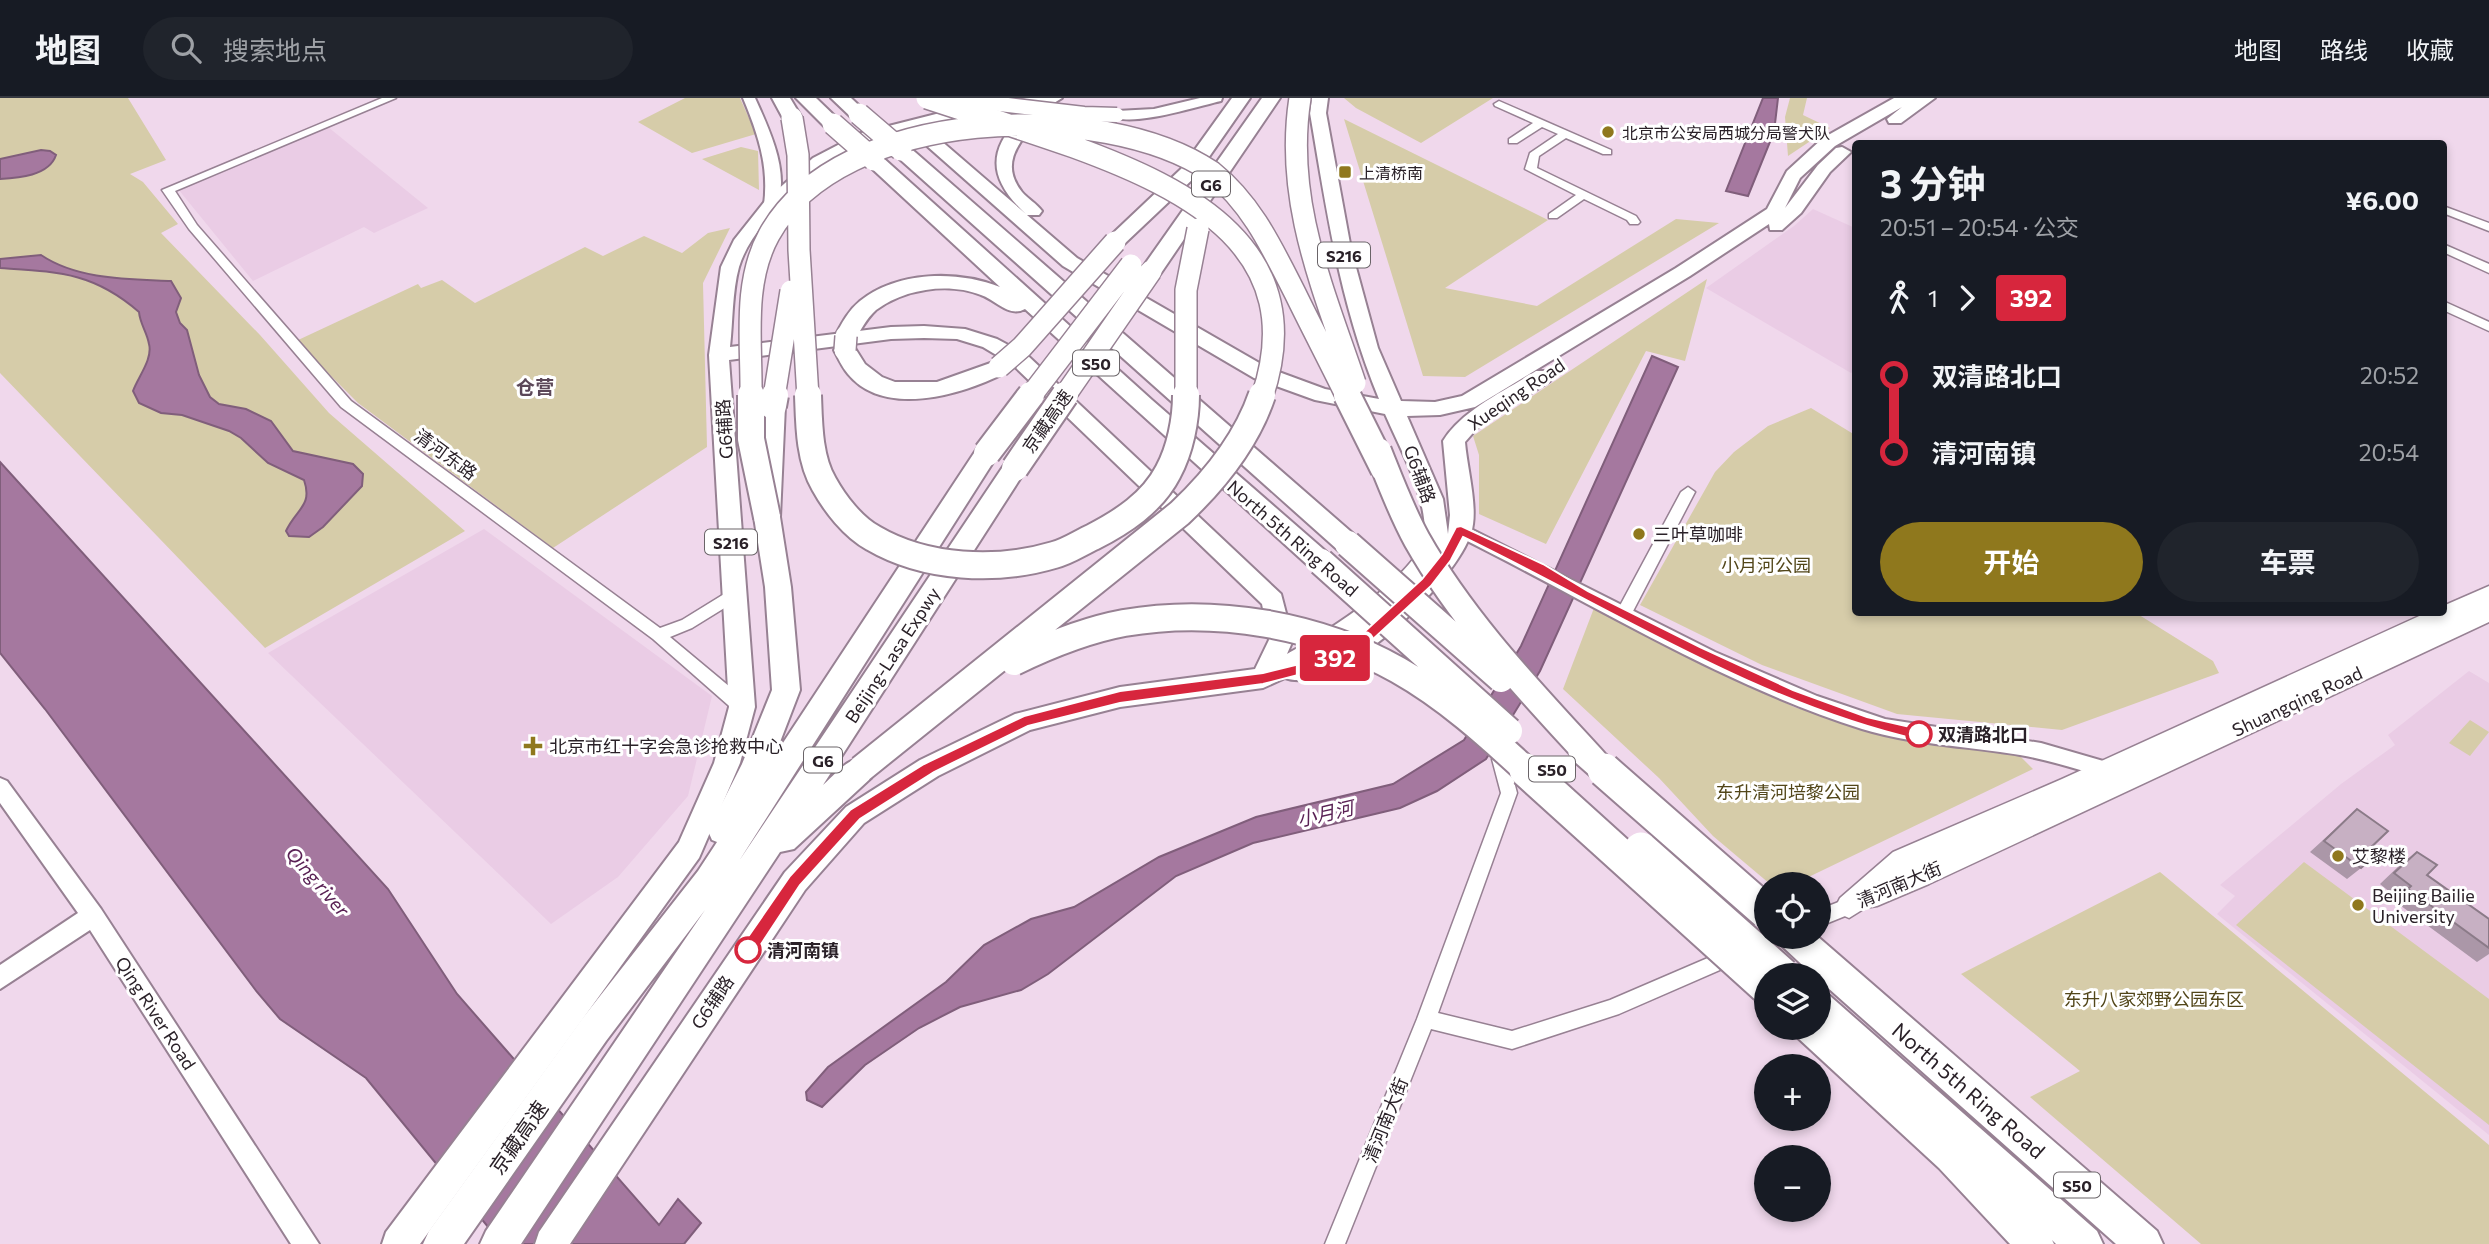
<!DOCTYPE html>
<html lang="zh">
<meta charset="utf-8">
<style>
:root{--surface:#171b24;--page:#20242c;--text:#f1f3f6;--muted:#9ea1a6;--line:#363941;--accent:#8f781d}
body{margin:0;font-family:Commissioner,"Noto Sans SC",sans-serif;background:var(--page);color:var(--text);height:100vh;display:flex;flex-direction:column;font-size:26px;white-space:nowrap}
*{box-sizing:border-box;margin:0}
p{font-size:23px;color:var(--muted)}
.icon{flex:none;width:38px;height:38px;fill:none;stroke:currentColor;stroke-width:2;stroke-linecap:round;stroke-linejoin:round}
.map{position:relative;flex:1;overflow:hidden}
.panel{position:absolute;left:1852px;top:42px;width:595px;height:476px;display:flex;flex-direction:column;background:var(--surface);border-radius:7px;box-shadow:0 4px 10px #0003}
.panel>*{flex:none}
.badge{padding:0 14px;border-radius:5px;font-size:24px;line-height:46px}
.controls{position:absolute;left:1754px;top:774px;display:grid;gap:14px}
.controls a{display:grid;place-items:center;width:77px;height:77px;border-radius:50%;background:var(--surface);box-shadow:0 4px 10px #0003;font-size:35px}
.map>.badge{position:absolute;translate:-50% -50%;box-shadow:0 0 0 4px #fff}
.legs{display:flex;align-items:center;gap:10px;height:77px;padding:0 28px;font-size:23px}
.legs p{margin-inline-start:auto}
.head{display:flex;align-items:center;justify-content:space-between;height:119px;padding:0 28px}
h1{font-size:38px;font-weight:700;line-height:52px}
.cta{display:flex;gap:14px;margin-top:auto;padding:14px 28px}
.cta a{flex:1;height:80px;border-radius:42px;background:var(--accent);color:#fff;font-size:28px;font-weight:700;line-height:80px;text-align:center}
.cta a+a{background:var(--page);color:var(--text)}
ul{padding:0 28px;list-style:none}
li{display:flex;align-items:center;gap:24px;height:77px;font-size:26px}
li i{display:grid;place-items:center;width:10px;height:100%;margin:0 9px;background:currentColor}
li i::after{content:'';width:18px;height:18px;margin:-9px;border:5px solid;border-radius:50%;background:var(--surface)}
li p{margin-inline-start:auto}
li:first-child i{background:linear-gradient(#0000 50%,currentColor 0)}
li:last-child i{background:linear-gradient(currentColor 50%,#0000 0)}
header{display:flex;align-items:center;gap:42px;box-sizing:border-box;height:98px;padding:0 35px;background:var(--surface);border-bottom:2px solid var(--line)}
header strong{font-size:33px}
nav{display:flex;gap:38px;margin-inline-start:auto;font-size:24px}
.search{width:490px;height:63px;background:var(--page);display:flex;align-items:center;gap:18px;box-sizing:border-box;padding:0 24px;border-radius:38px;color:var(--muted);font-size:26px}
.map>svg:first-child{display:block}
</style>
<header>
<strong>地图</strong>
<div class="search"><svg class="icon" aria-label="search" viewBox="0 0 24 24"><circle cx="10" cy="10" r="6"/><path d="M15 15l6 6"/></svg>搜索地点</div>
<nav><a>地图</a><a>路线</a><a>收藏</a></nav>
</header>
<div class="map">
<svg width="2489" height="1146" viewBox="0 0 2489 1146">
<rect width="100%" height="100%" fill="#f0d8ec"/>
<path fill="#eacce5" d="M 328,29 L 428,110 L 374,135 L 364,129 L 253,183 L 178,91 Z
M 1813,111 L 1855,130 L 1855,272 L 1851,275 L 1706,190 L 1794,128 Z
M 484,431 L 712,598 L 688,698 L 618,779 L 551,826 L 268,555 Z
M 2469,573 L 2489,585 L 2489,1037 L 2217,816 L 2235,798 L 2220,787 L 2341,686 L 2395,647 L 2388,637 Z"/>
<path fill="#d6cca9" d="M 0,0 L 128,0 L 166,62 L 130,76 L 143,84 L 178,126 L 161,135 L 260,237 L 329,315 L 465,433 L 265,550 L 0,275 Z
M 685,0 L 740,0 L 756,36 L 692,55 L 638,24 Z
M 1344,0 L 1493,0 L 1421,45 L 1356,10 Z
M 1790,0 L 1807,0 L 1803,17 L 1830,30 L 1788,58 L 1785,19 Z
M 1344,21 L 1548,122 L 1445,190 L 1537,208 L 1676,121 L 1719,125 L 1465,279 L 1423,278 Z
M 741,49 L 758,53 L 759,92 L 702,61 Z
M 730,130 L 703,185 L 707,349 L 553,450 L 358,305 L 296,243 L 418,186 L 421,190 L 442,182 L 475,205 L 585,149 L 603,158 L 644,138 L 682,155 L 708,135 Z
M 1707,181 L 1685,263 L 1646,253 L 1546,446 L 1479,416 L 1479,357 L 1473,338 Z
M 1811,310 L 1855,337 L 1855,514 L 2136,515 L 2213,563 L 2219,575 L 2062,632 L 1897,616 L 1762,567 L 1640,507 L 1715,374 L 1734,354 L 1768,328 Z
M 1594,510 L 1794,609 L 1878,635 L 2018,656 L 2033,671 L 1794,786 L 1770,786 L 1713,738 L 1659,680 L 1563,591 Z
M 2470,622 L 2489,634 L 2470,658 L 2449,645 Z
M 2304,764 L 2489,901 L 2489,1027 L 2236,827 Z
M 2160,774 L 2489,1047 L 2489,1146 L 2201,1146 L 2030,999 L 2080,973 L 1961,876 Z"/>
<path fill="#a5789f" stroke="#805e7b" stroke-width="2" d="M 1763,0 L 1778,0 L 1774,34 L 1748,98 L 1726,93 Z
M 41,52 L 50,53 L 56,57 C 49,78 18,80 0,81 L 0,61 Z
M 41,157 C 78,182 129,181 171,183 L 181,200 L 176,214 L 180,225 L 187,232 L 199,277 L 210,299 L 219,306 L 246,311 L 271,323 L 293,353 L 353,366 L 363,376 L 362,388 L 323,429 L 309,439 L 289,438 L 286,433 C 296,411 313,408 304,382 L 268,365 L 241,340 L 229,333 L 182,317 L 161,315 L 139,305 L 133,293 C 138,279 153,261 149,246 C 147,234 140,226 139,214 C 93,174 58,174 0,170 L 0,161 Z
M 1652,258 L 1678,269 L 1540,573 L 1486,661 L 1437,693 L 1400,710 L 1253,745 L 1176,778 L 1048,876 L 1021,892 L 960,909 L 919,930 L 865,967 L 822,1009 L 807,1002 L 806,994 L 828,969 L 946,884 L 984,847 L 1031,821 L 1074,809 L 1159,759 L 1256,719 L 1393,686 L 1464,642 L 1521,548 Z
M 0,364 L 388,791 L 457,896 L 659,1127 L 678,1101 L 701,1125 L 684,1146 L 502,1146 L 366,980 L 280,921 L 257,894 L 45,611 L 0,555 Z"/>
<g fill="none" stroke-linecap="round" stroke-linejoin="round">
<defs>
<path id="minor" d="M 382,0 L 396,0 L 175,93 L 197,127 L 351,303 L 660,530 L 682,522 L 729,493 L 739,493 L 742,497 L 739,501 L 692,530 L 670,539 L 748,604 L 750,609 L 748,614 L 736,614 L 653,541 L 341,309 L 189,131 L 162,92 Z
M 1499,3 L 1611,52 L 1611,56 L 1603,56 L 1566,40 L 1539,58 L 1537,70 L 1636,118 L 1640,124 L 1638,126 L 1630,126 L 1627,122 L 1584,101 L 1557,120 L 1549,120 L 1549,116 L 1576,97 L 1525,71 L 1530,55 L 1558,36 L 1542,29 L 1517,45 L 1509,45 L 1509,41 L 1533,25 L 1495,8 L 1494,6 Z
M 2443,108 L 2489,125 L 2489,133 L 2443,115 Z
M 2443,146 L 2489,166 L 2489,175 L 2443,154 Z
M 2443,203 L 2489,224 L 2489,233 L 2443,212 Z
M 1688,389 L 1695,394 L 1631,517 L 1623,523 L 1618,521 L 1615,517 L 1681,394 Z
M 1500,654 L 1506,656 L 1508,661 L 1517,695 L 1438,915 L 1512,933 L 1610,902 L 1766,835 L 1766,838 L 1787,838 L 1784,844 L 1619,916 L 1512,951 L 1431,931 L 1345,1146 L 1325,1146 L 1417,921 L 1501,695 L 1492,661 L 1494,656 Z
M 1849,800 L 1855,802 L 1858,808 L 1855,814 L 1818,829 L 1818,812 Z"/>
<path id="tertiary" d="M 743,0 L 755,0 C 769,31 791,76 776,110 L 771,111 L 764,107 C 769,68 758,36 743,0 Z
M 1200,0 L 1222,0 L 1221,3 C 1198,8 1128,31 1110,17 L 1117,13 L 1154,11 Z
M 1461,426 L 1715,554 L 1817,598 L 1885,621 L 2041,645 L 2124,669 L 2127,675 L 2124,681 L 2117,684 C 2085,673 2053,663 2020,657 C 1967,648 1914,647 1862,631 C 1719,586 1589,503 1455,437 L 1452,432 L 1455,427 Z
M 0,680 L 7,683 L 101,811 L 319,1146 L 291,1146 L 90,832 L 0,891 L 0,867 L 78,815 L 0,705 Z"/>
<path id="secondary" d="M 2489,488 L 2489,524 L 1929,786 L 1877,808 L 1865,810 L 1849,820 L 1840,816 L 1836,808 L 1840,800 L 1893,754 L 2062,681 L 2428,514 L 2443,514 L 2443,508 Z"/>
<path id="primary" d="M 1026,0 L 1062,0 L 1054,5 L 925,29 L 1026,116 C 987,80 986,50 1027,13 L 1039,13 L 1041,17 C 1024,40 997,63 1022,94 C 1028,101 1036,105 1042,113 L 1039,117 L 1027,117 L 1077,160 L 1268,270 L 1325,291 L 1379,301 C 1340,207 1327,115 1310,15 L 1312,0 L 1328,0 L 1326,15 L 1351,151 L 1378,250 L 1401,303 L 1435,304 L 1462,298 L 1676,170 L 1767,111 L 1787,73 L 1823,40 L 1894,0 L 1935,0 L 1901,25 L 1889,25 L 1887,21 L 1902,9 L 1835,48 L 1800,80 L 1785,110 L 1818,67 L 1836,50 L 1842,49 L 1851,54 L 1830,74 L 1801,115 L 1782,132 L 1770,132 L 1769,126 L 1690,178 L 1475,309 L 1440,317 L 1407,318 L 1443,401 L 1448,436 L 1450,417 L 1443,343 C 1463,311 1505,293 1536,273 L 1550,273 L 1553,278 L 1550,283 L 1479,328 L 1465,344 C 1467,370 1479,412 1471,435 C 1456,484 1338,599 1285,580 L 1263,590 L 1120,609 L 1030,632 L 938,678 L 864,725 L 805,792 L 570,1146 L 535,1146 L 539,1134 L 785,774 L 846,709 L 920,662 L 1015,616 L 1120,589 L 1255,571 L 1269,542 L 1262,506 L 1013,267 L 983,249 L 957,241 L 924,240 L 891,241 L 729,262 L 755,609 L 740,665 L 699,760 L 420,1146 L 382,1146 L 386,1134 L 679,744 L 714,665 L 729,609 L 709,257 L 721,169 L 734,142 L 765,103 L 813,60 L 861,35 L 936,16 ZM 910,33 L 1063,168 L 1254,280 L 1315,302 L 1385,316 C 1401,353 1424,392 1425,433 C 1427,473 1319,539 1287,556 L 1293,542 L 1281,496 L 1027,257 L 997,241 L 965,231 L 924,228 L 891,229 L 730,249 C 733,224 732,194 739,169 C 754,119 826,60 873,42 C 885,38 898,36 910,33 Z"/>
<path id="motorway" d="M 772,0 L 790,0 L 802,20 L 799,24 L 785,24 Z
M 796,0 L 816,0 L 843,26 L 833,32 L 826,30 Z
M 831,0 L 851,0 L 868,16 L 859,22 L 852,20 Z
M 1232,0 L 1250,0 L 1195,79 L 1122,148 L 1108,148 L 1104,144 L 1108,140 L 1181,71 Z
M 1262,0 L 1280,0 L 1159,178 L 1143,178 L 1140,173 Z
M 901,46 L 908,48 L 1357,439 L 1361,446 L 1357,453 L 1348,455 L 1339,453 L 894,56 L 891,52 L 894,48 Z
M 874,56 L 881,58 L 1152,302 L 1330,457 L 1334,464 L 1330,471 L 1321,474 L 1312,471 L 1025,211 C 1009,220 996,202 981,197 C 948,184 904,191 876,212 C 866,221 861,232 854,243 L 846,245 L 853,247 L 865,266 L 882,279 L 895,284 L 937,284 L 999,262 L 1007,264 L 1011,269 L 1007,274 C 964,296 885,321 848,276 C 842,269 838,260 834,252 L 837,247 L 845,245 L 838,243 L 835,238 C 842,225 848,213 860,203 C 897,173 957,172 1000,189 L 867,66 L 864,62 Z
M 773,300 L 781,302 L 785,308 L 780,419 L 791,489 L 800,592 L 775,657 L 978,349 L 987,347 L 996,349 L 999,355 L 739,763 L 1006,364 L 1015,361 L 1024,364 L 1027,370 L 823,687 C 838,674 850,655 871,662 L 876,671 L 871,680 L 794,751 L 780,754 L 521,1146 L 480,1146 L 486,1133 L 705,812 L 606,943 L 464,1146 L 423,1146 L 429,1133 L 582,921 L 698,773 L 717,744 L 712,742 L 708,733 L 742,666 L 772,592 L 765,489 L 754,419 L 761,308 L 765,302 Z
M 1777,838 L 1817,838 L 2157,1133 L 2163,1146 L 2116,1146 L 1818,881 L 1818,877 L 1813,877 L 1782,848 Z
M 1818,893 L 1830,898 L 2097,1133 L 2103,1146 L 2056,1146 L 2052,1142 L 2054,1146 L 2010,1146 L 1939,1070 L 1798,940 L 1793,929 L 1818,929 Z"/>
</defs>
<use href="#minor" stroke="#978193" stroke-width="3"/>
<use href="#tertiary" stroke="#978193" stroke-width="4"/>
<use href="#secondary" stroke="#978193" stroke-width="3"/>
<use href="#primary" stroke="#978193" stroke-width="4"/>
<use href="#motorway" stroke="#978193" stroke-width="4"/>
<use href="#minor" fill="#fff" fill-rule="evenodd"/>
<use href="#tertiary" fill="#fff" fill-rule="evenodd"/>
<use href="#secondary" fill="#fff" fill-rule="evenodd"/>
<use href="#primary" fill="#fff" fill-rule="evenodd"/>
<use href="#motorway" fill="#fff" fill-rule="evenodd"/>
<defs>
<path id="tertiary-bridge" d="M 949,0 L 1084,16 L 1117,17"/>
<path id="motorway-bridge-far2" d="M 927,0 C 976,16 1025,32 1074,49 C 1189,91 1312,152 1262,299
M 1300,0 C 1284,102 1323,190 1355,285
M 859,16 L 901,52
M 792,20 L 798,57 L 799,152 L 808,299
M 833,26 L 874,62
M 845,252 L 846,238
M 999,269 L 1022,249 L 1115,144
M 751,299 C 752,246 742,186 769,137 C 840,8 1103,0 1212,74 C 1252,106 1272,150 1295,195 C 1312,230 1330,264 1347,299
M 774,299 L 791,193
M 1030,299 L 1131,167
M 1064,299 L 1151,173
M 1186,299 L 1186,192 L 1198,131"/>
<path id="motorway-bridge-far1" d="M 751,297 L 751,341 L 767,419
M 808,297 C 809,325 809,361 824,386 C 835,406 853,429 873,440 C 926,471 997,474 1054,457 C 1067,454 1080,445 1093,439 C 1122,424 1152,405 1168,374 C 1180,352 1186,322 1186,297
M 1347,297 L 1384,371
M 773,308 L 775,297
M 1378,353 C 1390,383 1401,413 1417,442 C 1464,525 1531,594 1595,664
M 987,355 L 1031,297
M 1015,370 L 1065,297
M 1348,446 L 1501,581
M 1321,464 L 1509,633
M 1014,564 C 1049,547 1086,532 1124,525 C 1215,509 1319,527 1398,572 C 1446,599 1488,637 1528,674
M 1581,652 L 1606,674
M 861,671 L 1180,415 C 1215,382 1246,344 1262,297"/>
<path id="motorway-bridge" d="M 1526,672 L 1766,889
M 1604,672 L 1766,814
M 1641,751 L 1783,877"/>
</defs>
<use href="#tertiary-bridge" stroke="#978193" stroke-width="17" stroke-linecap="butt"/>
<use href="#motorway-bridge-far2" stroke="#978193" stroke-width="24" stroke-linecap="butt"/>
<use href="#motorway-bridge-far1" stroke="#978193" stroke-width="30" stroke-linecap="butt"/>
<use href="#motorway-bridge" stroke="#978193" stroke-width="37" stroke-linecap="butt"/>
<use href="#tertiary-bridge" stroke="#fff" stroke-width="14"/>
<use href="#motorway-bridge-far2" stroke="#fff" stroke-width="21"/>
<use href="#motorway-bridge-far1" stroke="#fff" stroke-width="26"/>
<use href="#motorway-bridge" stroke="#fff" stroke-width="33"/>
</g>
<path fill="#ab97a8" d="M 2357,711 L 2363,757 L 2361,770 L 2347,781 L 2310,754 Z
M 2417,754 L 2427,777 L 2488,820 L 2489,820 L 2489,856 L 2477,864 L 2393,802 L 2396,799 L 2380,786 L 2402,765 Z"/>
<path fill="#c7b0c3" stroke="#8b7b88" stroke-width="2" d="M 2357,711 L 2388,733 L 2363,757 L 2370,762 L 2361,770 L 2324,743 Z
M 2417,754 L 2437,767 L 2427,777 L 2489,821 L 2489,850 L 2408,791 L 2411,788 L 2394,775 Z"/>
<path fill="#d7263d" stroke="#fff" stroke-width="2" d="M 1461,428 L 1543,466 L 1588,493 L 1700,549 L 1793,592 L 1867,619 L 1919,631 L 1926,636 L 1919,642 C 1755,604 1614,512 1463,439 L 1451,462 L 1431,488 L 1371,543 L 1333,568 L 1263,586 L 1120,605 L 1028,628 L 934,674 L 860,721 L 800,787 L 754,857 L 748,859 L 743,857 L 740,852 L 743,846 L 790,778 L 850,712 L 924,666 L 1024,618 L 1120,593 L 1263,575 L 1324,560 L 1362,536 L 1422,481 L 1442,456 L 1456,429 Z"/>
<g fill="#8f781d" stroke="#fff" stroke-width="2.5">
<circle cx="1608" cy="34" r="7"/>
<rect x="1338" y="67" width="14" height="14" rx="3.5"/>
<circle cx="1639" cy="436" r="7"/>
<path d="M529.5 637.5h7v7h7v7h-7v7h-7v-7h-7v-7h7z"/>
<circle cx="2338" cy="758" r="7"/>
<circle cx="2358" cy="807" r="7"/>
</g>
<g fill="#fff" stroke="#d7263d" stroke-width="3.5">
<circle cx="1919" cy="636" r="12"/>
<circle cx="748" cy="852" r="12"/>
</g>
<g text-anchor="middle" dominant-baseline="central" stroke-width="6" stroke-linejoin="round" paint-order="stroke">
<g font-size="16" fill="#2a2128" stroke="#fff" text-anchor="start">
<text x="1622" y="34">北京市公安局西城分局警犬队</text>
<text x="1359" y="74">上清桥南</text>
</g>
<g fill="#fff" stroke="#6a6468" stroke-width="2">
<rect x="1192" y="73.5" width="38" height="25" rx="5"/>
<rect x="1318" y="144.5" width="52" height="25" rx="5"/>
<rect x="1073" y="252.5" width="46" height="25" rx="5"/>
<rect x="705" y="431.5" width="52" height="25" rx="5"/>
<rect x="804" y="649.5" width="38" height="25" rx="5"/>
<rect x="1529" y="658.5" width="46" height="25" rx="5"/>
<rect x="2054" y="1074.5" width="46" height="25" rx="5"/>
</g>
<g font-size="16" font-weight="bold" fill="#2a2128">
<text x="1211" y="86">G6</text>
<text x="1344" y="157">S216</text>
<text x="1096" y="265">S50</text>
<text x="731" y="444">S216</text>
<text x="823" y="662">G6</text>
<text x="1552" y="671">S50</text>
<text x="2077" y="1087">S50</text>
</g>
<g font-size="18" fill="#2a2128" stroke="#fff">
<text transform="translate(1516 296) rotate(-34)">Xueqing Road</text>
<text transform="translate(1047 323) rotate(-55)">京藏高速</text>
<text transform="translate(724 331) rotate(-94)">G6辅路</text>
<text transform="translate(446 356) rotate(36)">清河东路</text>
<text transform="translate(1420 376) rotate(70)">G6辅路</text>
<text transform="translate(1293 440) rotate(41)">North 5th Ring Road</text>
<text transform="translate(892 557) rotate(-57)">Beijing-Lasa Expwy</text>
<text transform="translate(2297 603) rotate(-25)">Shuangqing Road</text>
<text transform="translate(1899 786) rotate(-23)">清河南大街</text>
<text transform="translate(712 904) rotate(-56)">G6辅路</text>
<text transform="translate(156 915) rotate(57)">Qing River Road</text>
<text transform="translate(1385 1022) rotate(-68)">清河南大街</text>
</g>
<g font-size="18" fill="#2a2128" stroke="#fff" text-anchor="start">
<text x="1653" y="436">三叶草咖啡</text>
<text x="549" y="648">北京市红十字会急诊抢救中心</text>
<text x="2352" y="758">艾黎楼</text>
<text x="2372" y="797">Beijing Bailie<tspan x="2372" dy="21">University</tspan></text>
</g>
<g font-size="18" fill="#524619" stroke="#fff">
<text x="1766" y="467">小月河公园</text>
<text x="1788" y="694">东升清河培黎公园</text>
<text x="2154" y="901">东升八家郊野公园东区</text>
</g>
<g font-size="18" font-weight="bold" fill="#2a2128" stroke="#fff" text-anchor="start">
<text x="1938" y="636">双清路北口</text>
<text x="767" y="852">清河南镇</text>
</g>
<g font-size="19" font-weight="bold" fill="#5b4758" stroke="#fff">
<text x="535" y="288">仓营</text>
</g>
<g font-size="19" font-style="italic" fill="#592154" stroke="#fff">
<text transform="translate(1325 715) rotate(-13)">小月河</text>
<text transform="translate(318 783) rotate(49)">Qing river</text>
</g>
<g font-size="21" fill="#2a2128" stroke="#fff">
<text transform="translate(1969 992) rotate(41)">North 5th Ring Road</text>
<text transform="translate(518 1039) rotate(-55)">京藏高速</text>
</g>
</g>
</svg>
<div class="controls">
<a><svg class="icon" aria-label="locate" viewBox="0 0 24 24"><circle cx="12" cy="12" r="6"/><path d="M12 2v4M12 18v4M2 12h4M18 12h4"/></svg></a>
<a><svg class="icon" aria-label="layers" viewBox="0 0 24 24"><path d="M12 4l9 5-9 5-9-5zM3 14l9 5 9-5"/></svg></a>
<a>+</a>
<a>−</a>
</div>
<b class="badge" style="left:1335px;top:560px;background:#d7263d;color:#fff">392</b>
<section class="panel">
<div class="head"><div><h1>3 分钟</h1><p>20:51 – 20:54 · 公交</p></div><b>¥6.00</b></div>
<div class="legs"><svg class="icon" aria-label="walk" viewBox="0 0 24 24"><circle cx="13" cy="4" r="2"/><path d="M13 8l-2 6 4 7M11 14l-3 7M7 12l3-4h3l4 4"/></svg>1<svg class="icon" aria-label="forward" viewBox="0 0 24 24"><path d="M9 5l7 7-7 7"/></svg><b class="badge" style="background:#d7263d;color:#fff">392</b></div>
<ul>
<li><i style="color:#d7263d"></i><b>双清路北口</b><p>20:52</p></li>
<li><i style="color:#d7263d"></i><b>清河南镇</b><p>20:54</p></li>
</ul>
<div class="cta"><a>开始</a><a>车票</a></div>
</section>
</div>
